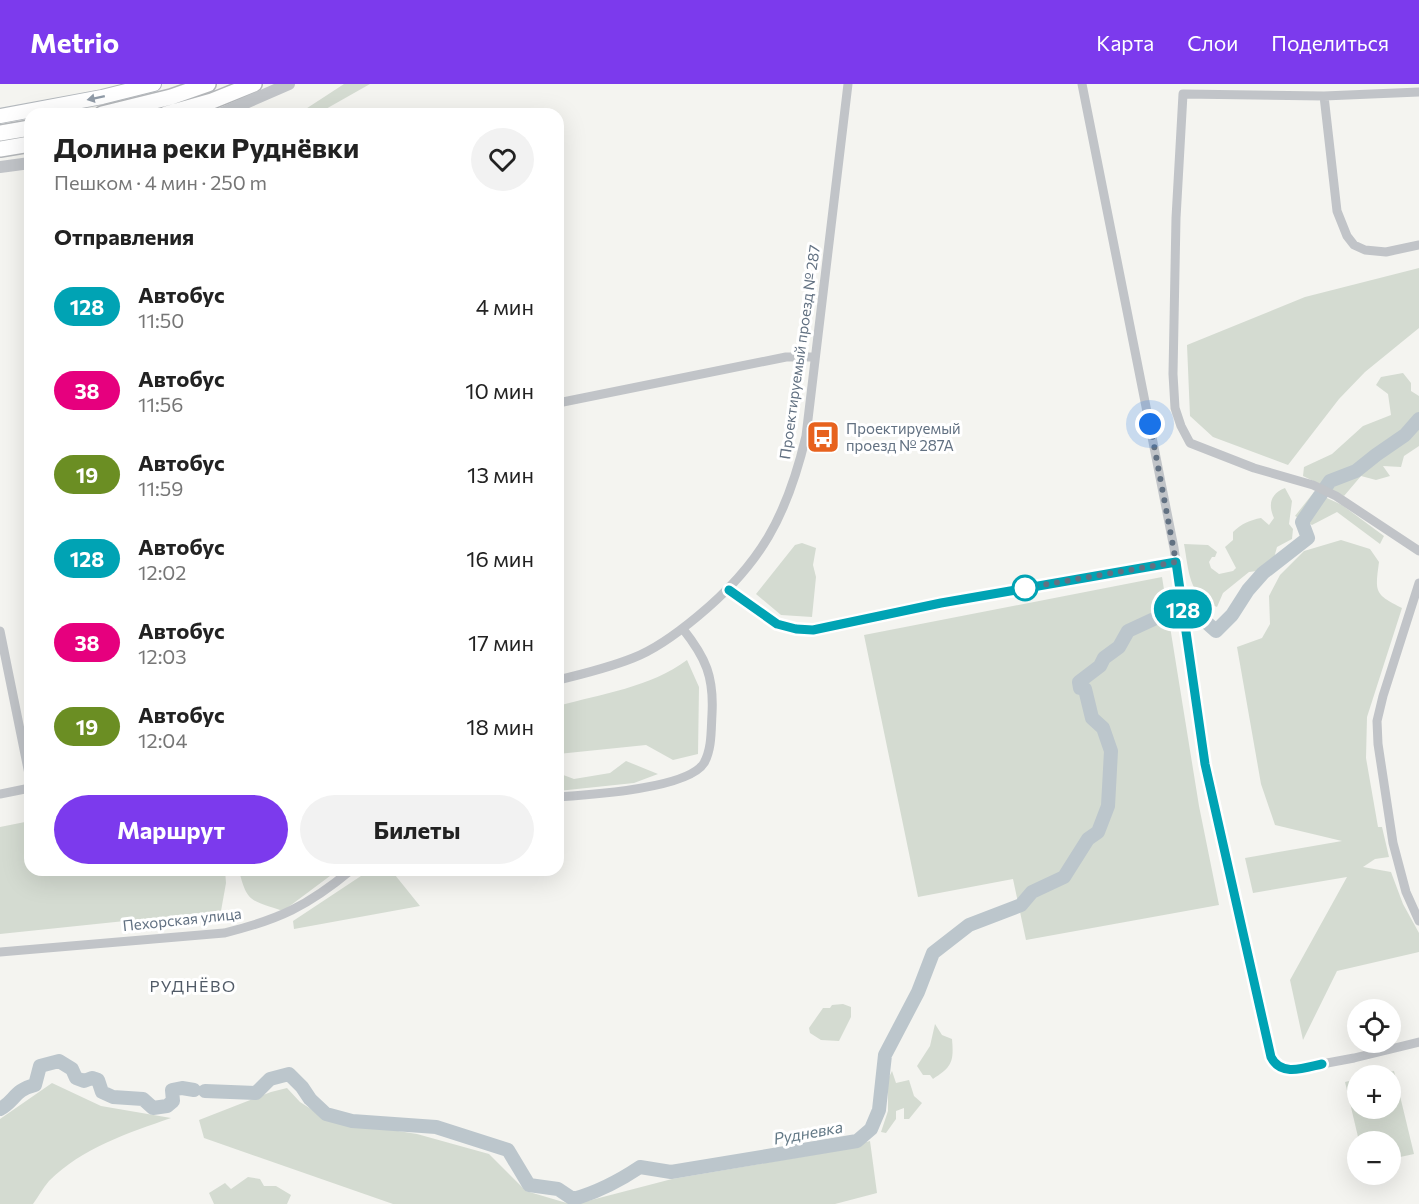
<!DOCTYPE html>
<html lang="ru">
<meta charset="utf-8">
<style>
:root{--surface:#fff;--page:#f2f2f2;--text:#222;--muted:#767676;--accent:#7c3aed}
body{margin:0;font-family:Commissioner,sans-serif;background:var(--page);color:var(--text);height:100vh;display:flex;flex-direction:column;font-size:22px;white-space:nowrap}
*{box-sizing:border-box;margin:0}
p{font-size:20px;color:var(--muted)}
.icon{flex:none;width:33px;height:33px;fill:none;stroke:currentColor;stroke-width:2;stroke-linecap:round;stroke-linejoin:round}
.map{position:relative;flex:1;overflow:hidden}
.details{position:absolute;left:24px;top:24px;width:540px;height:768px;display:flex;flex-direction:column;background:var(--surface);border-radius:18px;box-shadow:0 6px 24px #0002}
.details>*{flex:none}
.badge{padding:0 12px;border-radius:20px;font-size:21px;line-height:39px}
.buttons{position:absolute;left:1347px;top:915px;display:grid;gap:12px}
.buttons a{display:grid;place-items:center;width:54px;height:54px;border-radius:50%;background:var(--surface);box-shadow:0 6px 24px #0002;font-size:30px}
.you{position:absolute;width:30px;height:30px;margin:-15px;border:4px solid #fff;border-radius:50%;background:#1a73e8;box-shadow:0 0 0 9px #1a73e833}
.map>.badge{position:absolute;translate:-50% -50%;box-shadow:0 0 0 3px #fff}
h2{padding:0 30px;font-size:22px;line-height:54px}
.round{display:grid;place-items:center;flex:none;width:63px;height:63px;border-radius:32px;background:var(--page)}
.head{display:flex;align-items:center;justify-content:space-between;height:102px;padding:0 30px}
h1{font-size:28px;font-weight:700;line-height:45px}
.cta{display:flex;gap:12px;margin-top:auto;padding:12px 30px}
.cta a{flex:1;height:69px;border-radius:36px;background:var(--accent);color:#fff;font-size:24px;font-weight:700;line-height:69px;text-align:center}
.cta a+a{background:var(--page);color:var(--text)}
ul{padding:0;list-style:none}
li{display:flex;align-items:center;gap:18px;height:84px;padding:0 30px}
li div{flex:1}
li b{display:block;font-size:22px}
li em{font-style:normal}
li .badge{min-width:66px;font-weight:700;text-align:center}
header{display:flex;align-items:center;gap:36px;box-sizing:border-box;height:84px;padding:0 30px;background:var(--accent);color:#fff}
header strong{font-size:28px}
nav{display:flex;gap:33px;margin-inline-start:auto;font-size:21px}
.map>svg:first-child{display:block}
</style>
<header>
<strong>Metrio</strong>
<nav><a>Карта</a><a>Слои</a><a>Поделиться</a></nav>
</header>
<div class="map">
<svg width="1419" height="1120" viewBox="0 0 1419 1120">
<rect width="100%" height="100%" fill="#f4f4f0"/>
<path fill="#d4dbd1" d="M 344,0 L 370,0 L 317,30 L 298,30 Z
M 1419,184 L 1419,244 L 1365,288 L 1339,315 L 1288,381 L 1213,353 L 1190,332 L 1187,261 L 1305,213 Z
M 1403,289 L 1411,299 L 1411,307 L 1419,312 L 1419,362 L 1404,372 L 1401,383 L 1383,382 L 1390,392 L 1376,396 L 1361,392 L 1344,412 L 1303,392 L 1304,383 L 1332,370 L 1363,342 L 1391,331 L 1388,310 L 1376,301 L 1381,293 Z
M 1285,404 L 1292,417 L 1289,440 L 1293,445 L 1292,455 L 1277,463 L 1274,474 L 1269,476 L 1257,487 L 1249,488 L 1223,509 L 1217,523 C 1188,512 1189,487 1184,460 L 1208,461 L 1217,468 L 1215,473 L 1212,473 L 1209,478 L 1211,484 L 1219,490 L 1233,487 L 1236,484 L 1225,463 L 1233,456 L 1233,448 C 1241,440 1250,436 1261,434 L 1269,441 L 1274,434 C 1268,421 1270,410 1285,404 Z
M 1314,408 L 1342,421 L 1384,452 L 1380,460 L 1337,428 L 1312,441 L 1295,432 Z
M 1341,456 L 1370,465 L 1379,478 C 1375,508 1374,510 1402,524 L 1367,633 L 1366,674 L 1378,743 L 1382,743 L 1389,773 L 1375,775 L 1363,783 L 1391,788 L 1403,820 L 1419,849 L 1419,868 L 1337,887 L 1303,956 L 1290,896 L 1347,793 L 1253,809 L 1245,774 L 1342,757 L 1275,741 L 1261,700 L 1237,563 L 1262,554 L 1270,540 L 1269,512 L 1280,491 L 1304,467 Z
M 802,459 L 816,464 L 813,481 L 816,493 L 812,533 L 781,531 L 756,510 L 795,461 Z
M 1162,493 L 1199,722 L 1219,821 L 1026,856 L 1013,795 L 918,813 L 864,551 Z
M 687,576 L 699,603 L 698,670 L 673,676 L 646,661 L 558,670 L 558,622 C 601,610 651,603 687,576 Z
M 626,677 L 658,690 L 634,699 L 558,707 L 558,689 L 574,695 L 610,689 Z
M 30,737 L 30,786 L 225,786 L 226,799 L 221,827 L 0,850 L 0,743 Z
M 239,786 L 338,786 L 283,827 C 252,816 247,820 239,786 Z
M 370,786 L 391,786 L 420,822 L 294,845 L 293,837 Z
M 843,920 L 851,923 L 851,933 L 839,957 L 821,956 L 810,949 L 809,944 L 823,924 L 830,924 L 832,921 Z
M 935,940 L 942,951 L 952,955 C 954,978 952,983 933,995 L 930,991 L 923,991 L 917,982 L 930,962 Z
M 892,987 L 896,999 L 909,996 L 914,1012 L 922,1019 L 909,1035 L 904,1035 L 904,1024 L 896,1027 L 896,1035 L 886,1049 L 881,1048 L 888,1027 L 888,995 Z
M 1394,987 L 1414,1070 L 1391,1075 L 1390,1058 L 1359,1057 L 1345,998 L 1357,995 L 1358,1024 L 1390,1024 L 1390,992 L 1373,991 Z
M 52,999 L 101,1022 L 171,1034 C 128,1049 82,1064 49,1097 C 43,1104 38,1113 33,1120 L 0,1120 L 0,1035 Z
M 287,1004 L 300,1018 L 328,1036 L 417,1050 L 489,1070 L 526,1107 L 570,1120 L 393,1120 L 204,1054 L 199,1036 L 271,1008 Z
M 870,1057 L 877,1109 L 835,1120 L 576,1120 L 672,1095 L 830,1068 Z
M 248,1093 L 260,1095 L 264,1102 L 276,1102 L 291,1111 L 287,1120 L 214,1120 L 209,1109 L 225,1099 L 231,1105 Z"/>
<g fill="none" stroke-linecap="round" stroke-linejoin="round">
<path stroke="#bcc6cc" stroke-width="14" d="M 1197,530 L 1216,547 L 1232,531 L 1248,506 L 1263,489 L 1308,454 L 1302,438 L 1330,397 L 1356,387 L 1376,371 L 1405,351 L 1419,335
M 205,1007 L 256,1009 L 270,995 L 289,990 L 302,1003 L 310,1015 L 326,1030 L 352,1037 L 436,1043 L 508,1066 L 529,1101 L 558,1105 L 573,1115 C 599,1108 619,1097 640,1083 L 671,1088 L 857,1057 L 871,1045 L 879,1026 L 885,971 L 918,908 L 933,869 L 969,841 L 1021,821 L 1032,808 L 1064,793 L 1088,755 L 1098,748 L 1108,722 L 1111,667 L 1103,644 L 1092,634 L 1085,605 L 1080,604 L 1079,598 L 1100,582 L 1104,574 L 1119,563 L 1128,547 L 1156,534 L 1166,534
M 0,1025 C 15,1017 14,1006 35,1001 L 40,982 L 59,977 L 72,985 L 76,994 L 84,997 L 92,994 L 98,996 L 102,1008 L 113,1013 L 143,1015 L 153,1024 L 167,1022 L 173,1017 L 172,1006 L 182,1004 L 194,1006"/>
<defs>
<path id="secondary" d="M 0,32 L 102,13 L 154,0"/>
<path id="trunk" d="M 102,30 L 171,13 L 208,0
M 166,30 L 212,17 L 254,0
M 0,49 L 30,44
M 0,65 L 30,60"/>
</defs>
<use href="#secondary" stroke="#b3b8bd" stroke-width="16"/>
<use href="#trunk" stroke="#b4b7ba" stroke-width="18"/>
<path stroke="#c1c4c8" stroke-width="9" d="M 1082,0 L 1174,464 L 1205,680 L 1271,973 C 1277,983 1283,985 1295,985 L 1354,974 L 1419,958
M 1419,8 L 1324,12 L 1183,10 L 1176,134 L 1173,290 L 1175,324 L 1181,342 L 1190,359 L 1254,384 L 1313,401 L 1336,412 L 1419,467
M 1324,12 L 1337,127 L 1347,152 L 1354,161 L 1365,166 L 1386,168 L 1419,161
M 558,319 L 786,273 L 815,273
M 1419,499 L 1383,612 L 1377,637 L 1378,660 L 1393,759 L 1406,808 L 1419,837
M 729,506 L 778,540 L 796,545 L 813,545 L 939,519 L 1176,478
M 0,547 L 30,695
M 558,596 C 583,590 608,584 633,574 C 654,566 680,547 698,532 C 761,480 787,432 806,352 L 848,0
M 0,710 L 30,704
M 558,713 C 588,711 688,705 704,679 C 712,665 711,646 712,630 C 714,593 706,574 683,545
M 0,868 L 224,849 C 278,836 308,822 351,786"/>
<path stroke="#c1c4c8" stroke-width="12" d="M 220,30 L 289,0
M 0,83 L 30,79"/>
<use href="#secondary" stroke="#fff" stroke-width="14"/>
<use href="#trunk" stroke="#fff" stroke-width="15"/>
</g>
<defs><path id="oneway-solid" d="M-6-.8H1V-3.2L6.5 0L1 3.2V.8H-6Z" transform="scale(1.5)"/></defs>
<use fill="#919ca8" href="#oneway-solid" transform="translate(96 14) rotate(168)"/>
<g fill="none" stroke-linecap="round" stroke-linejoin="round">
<defs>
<path id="line" d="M 729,506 L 777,540 L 796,545 L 813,546 L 941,519 L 1176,478 L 1205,680 L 1271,973 C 1281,993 1304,984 1322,980"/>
</defs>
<use href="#line" stroke="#fff" stroke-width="14"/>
<use href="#line" stroke="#00a3b4" stroke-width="9"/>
<path stroke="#627182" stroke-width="6" stroke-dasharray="0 10.8" d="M 1025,504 L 1176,478 L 1150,340"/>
</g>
<defs>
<symbol id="bus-square" viewBox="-11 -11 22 22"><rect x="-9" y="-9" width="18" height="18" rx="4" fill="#e7621e" stroke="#fff"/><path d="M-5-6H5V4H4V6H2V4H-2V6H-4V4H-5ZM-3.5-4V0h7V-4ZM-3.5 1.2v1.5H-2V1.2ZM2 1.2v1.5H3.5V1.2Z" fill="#fff"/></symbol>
</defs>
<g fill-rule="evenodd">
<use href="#bus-square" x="804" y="334" width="38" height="38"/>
</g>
<circle fill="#fff" stroke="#00a3b4" stroke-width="3" cx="1025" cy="504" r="12"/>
<g text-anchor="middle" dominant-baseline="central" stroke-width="6" stroke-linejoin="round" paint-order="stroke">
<g font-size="15" fill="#627182" stroke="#fff">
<text transform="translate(799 268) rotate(-82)">Проектируемый проезд № 287</text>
<text transform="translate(182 835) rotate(-6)">Пехорская улица</text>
</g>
<g font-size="15" fill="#627182" stroke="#fff" text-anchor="start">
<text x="846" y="344">Проектируемый<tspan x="846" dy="17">проезд № 287А</tspan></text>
</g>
<g font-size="16" letter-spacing="1.5" fill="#515b67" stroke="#fff">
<text x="193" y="901">РУДНЁВО</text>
</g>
<g font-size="16" font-style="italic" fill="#637986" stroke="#fff">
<text transform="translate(808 1048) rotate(-10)">Рудневка</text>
</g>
</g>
</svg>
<div class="buttons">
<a><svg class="icon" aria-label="locate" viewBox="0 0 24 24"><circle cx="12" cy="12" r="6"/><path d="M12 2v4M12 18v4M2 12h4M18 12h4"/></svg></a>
<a>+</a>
<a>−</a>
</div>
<div class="you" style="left:1150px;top:340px"></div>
<b class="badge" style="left:1183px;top:525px;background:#00a3b4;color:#fff">128</b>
<section class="details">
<div class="head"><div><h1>Долина реки Руднёвки</h1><p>Пешком · 4 мин · 250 m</p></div><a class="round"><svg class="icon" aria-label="heart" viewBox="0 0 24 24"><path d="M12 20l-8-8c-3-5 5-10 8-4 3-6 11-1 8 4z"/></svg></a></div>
<h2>Отправления</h2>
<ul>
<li><span class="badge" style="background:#00a3b4;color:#fff">128</span><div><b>Автобус</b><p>11:50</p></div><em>4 мин</em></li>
<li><span class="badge" style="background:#e6007e;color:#fff">38</span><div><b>Автобус</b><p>11:56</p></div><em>10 мин</em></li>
<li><span class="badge" style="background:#6b8e23;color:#fff">19</span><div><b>Автобус</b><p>11:59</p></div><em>13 мин</em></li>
<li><span class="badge" style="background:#00a3b4;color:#fff">128</span><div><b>Автобус</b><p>12:02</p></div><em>16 мин</em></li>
<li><span class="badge" style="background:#e6007e;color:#fff">38</span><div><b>Автобус</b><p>12:03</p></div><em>17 мин</em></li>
<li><span class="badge" style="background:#6b8e23;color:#fff">19</span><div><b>Автобус</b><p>12:04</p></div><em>18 мин</em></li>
</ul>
<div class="cta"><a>Маршрут</a><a>Билеты</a></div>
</section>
</div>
